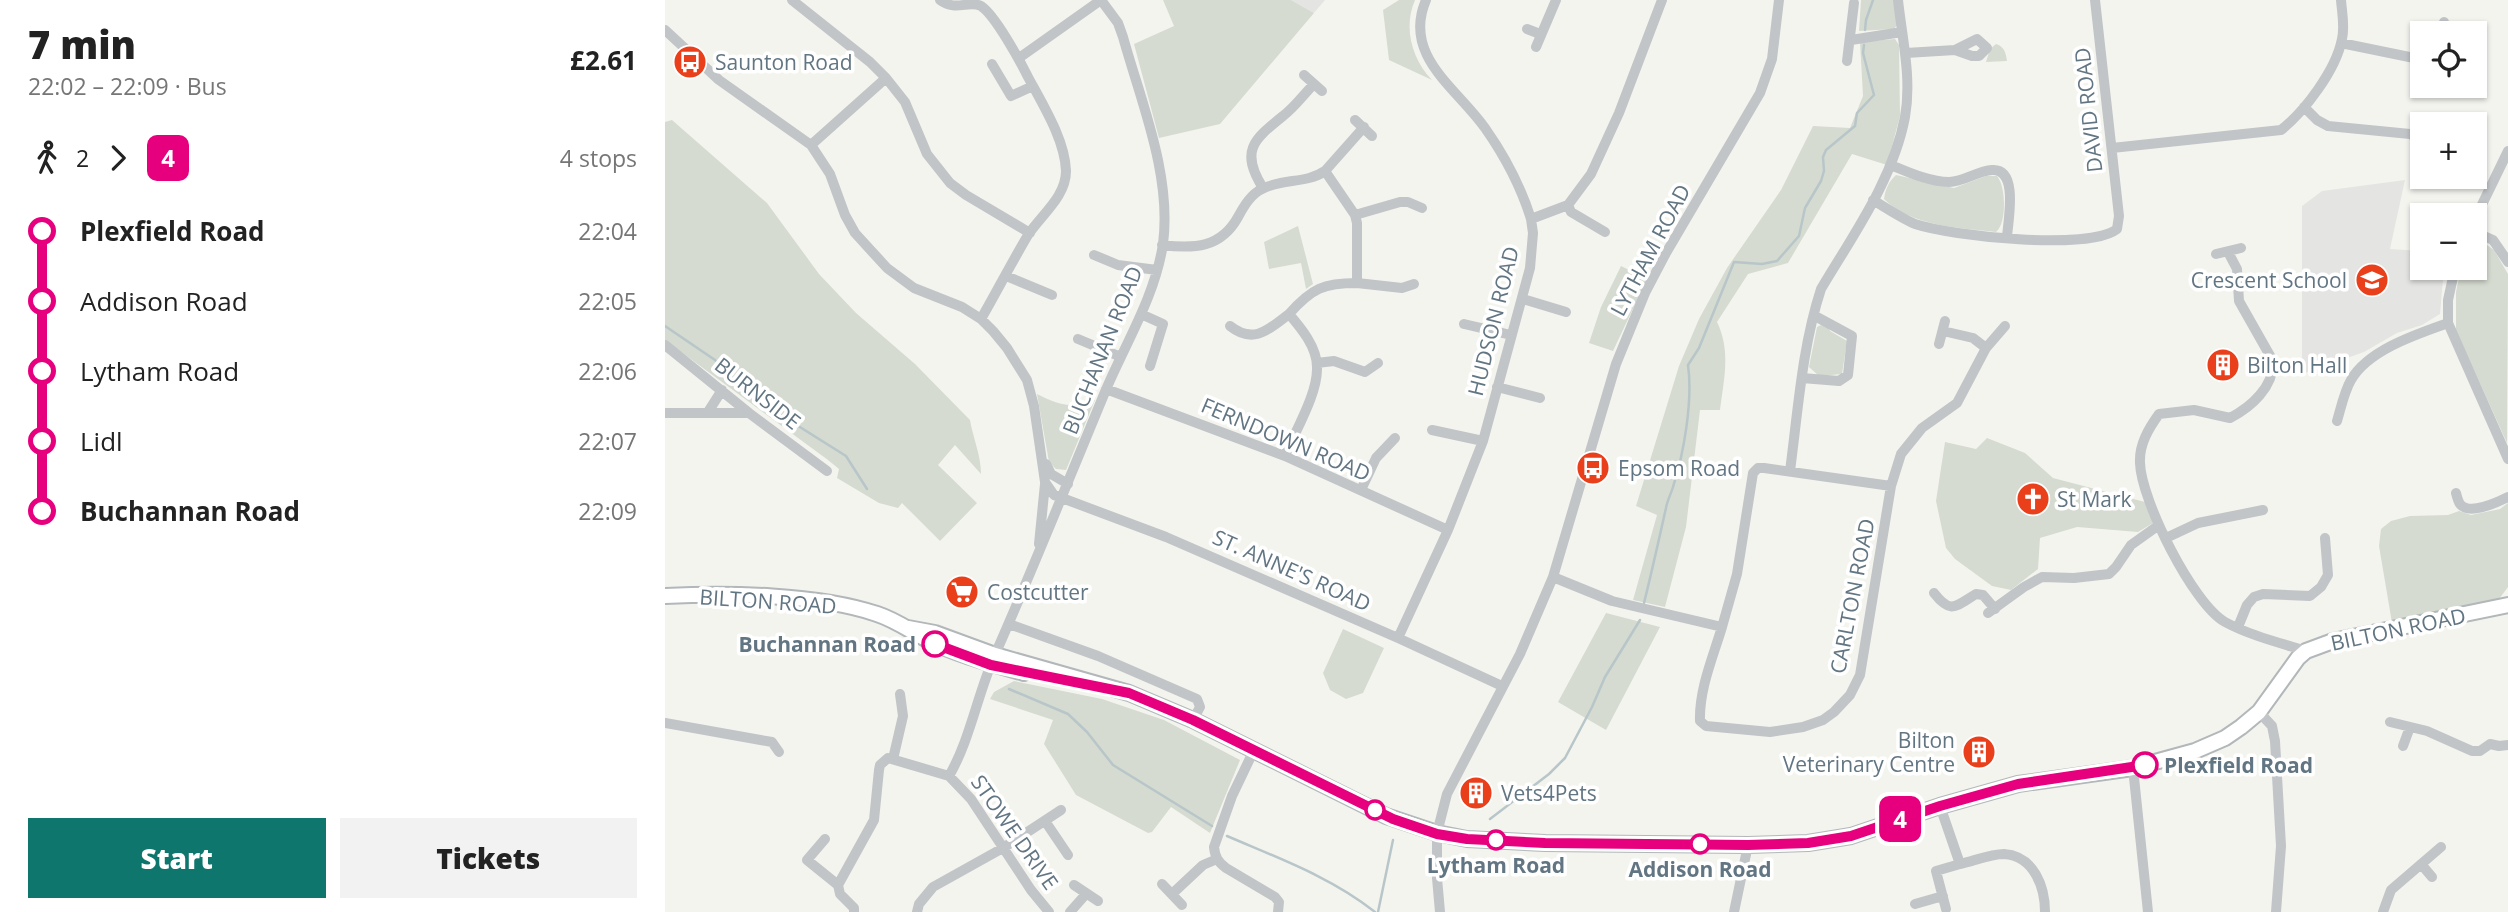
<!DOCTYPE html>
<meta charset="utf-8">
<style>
:root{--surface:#fff;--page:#f2f2f2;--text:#222;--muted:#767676;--accent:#0f766e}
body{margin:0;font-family:"Open Sans",sans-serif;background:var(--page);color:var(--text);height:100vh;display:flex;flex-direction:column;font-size:26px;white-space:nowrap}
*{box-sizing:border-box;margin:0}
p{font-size:23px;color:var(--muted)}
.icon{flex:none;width:38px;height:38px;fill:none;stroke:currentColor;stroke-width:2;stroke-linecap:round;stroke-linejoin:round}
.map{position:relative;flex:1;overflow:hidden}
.drawer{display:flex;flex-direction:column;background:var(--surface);width:665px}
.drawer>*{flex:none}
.badge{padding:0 14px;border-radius:10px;font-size:24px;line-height:46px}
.controls{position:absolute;left:1745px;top:21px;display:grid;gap:14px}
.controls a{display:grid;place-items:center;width:77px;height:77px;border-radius:0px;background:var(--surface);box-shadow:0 2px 5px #0004;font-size:35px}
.map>.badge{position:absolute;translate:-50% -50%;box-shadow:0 0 0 4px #fff}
.legs{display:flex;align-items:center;gap:10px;height:77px;padding:0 28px;font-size:23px}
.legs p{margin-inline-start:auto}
.overview{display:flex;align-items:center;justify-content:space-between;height:119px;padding:0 28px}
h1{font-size:38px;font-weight:800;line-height:52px}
.button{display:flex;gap:14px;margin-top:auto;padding:14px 28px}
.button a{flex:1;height:80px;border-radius:0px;background:var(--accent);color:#fff;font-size:28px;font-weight:800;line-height:80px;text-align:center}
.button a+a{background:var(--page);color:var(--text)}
ul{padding:0 28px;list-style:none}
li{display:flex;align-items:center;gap:24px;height:70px;font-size:26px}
li i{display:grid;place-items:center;width:10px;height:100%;margin:0 9px;background:currentColor}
li i::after{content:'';width:18px;height:18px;margin:-9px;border:5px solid;border-radius:50%;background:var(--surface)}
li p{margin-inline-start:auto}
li:first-child i{background:linear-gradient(#0000 50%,currentColor 0)}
li:last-child i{background:linear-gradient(currentColor 50%,#0000 0)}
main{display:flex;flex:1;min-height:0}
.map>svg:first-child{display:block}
</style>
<main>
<section class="drawer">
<div class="overview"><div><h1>7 min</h1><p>22:02 – 22:09 · Bus</p></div><b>£2.61</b></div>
<div class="legs"><svg class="icon" aria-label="walk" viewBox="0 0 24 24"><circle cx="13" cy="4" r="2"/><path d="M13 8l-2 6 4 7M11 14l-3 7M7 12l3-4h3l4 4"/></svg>2<svg class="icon" aria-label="forward" viewBox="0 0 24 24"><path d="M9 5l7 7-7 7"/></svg><b class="badge" style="background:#e6007e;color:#fff">4</b><p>4 stops</p></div>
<ul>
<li><i style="color:#e6007e"></i><b>Plexfield Road</b><p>22:04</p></li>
<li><i style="color:#e6007e"></i><span>Addison Road</span><p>22:05</p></li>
<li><i style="color:#e6007e"></i><span>Lytham Road</span><p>22:06</p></li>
<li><i style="color:#e6007e"></i><span>Lidl</span><p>22:07</p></li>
<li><i style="color:#e6007e"></i><b>Buchannan Road</b><p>22:09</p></li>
</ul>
<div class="button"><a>Start</a><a>Tickets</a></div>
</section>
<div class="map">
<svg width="1843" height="912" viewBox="0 0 1843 912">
<rect width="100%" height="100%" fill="#f4f4ef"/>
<path fill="#e4e5e3" d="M 626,0 L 660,0 L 649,13 Z
M 1740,180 L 1725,249 L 1757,251 L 1757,268 L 1779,268 L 1775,314 L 1757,325 L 1732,333 L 1699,352 L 1637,374 L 1637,206 L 1657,191 Z"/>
<path fill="#d5dbd0" d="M 498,0 L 626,0 L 649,13 L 555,124 L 494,138 L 469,44 L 509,26 Z
M 734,0 L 750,0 C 738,28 747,59 767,80 L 724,60 L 718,10 Z
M 1196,0 L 1229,0 L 1233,24 L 1229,29 L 1194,31 Z
M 1230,39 L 1234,45 L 1235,116 L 1222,165 L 1187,154 L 1123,263 L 1083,274 L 1052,322 C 1066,351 1059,378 1055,410 L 1035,410 L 1021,527 L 1000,607 L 968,600 L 992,515 L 971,506 L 1014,366 L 1034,319 L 1062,268 L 1116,190 L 1148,126 L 1185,128 L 1198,96 L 1195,42 Z
M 1331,44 C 1339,46 1341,53 1342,61 L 1321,62 L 1325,49 Z
M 7,120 L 102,203 L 154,274 L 191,313 L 250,364 L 305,420 C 308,438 316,455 316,474 L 290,445 L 273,465 L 312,503 L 275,541 L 237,503 L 233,508 L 214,503 L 172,478 L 174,469 L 163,460 L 0,340 L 0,122 Z
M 1231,175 L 1289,188 L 1321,176 L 1332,176 C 1341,186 1342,223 1331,232 C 1296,228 1245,226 1219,199 C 1220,190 1224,181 1231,175 Z
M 633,226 L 648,284 L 641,289 L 636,263 L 604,269 L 599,242 Z
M 1819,243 L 1829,250 L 1843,274 L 1842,443 L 1791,330 L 1791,292 L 1796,268 L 1810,268 L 1810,244 Z
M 956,266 L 982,279 L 948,351 L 924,343 L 936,307 Z
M 1156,325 L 1164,328 L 1165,331 L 1182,341 L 1177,374 L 1154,376 L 1144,367 L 1152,327 Z
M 372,394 C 396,406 404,408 430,400 L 401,470 L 391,469 L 384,462 Z
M 1322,438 L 1360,453 L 1388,478 L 1480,502 L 1488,523 L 1473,532 L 1412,527 L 1375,538 L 1373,569 L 1346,590 L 1327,586 L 1290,559 L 1281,548 L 1271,501 L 1280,442 L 1311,449 Z
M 1843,503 L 1843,587 L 1834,599 L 1727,623 L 1714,546 L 1716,529 L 1726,521 L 1745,516 L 1783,515 L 1794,511 L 1806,515 L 1835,509 Z
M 941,613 L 995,627 L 941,730 L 893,702 Z
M 678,629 L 719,648 L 698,693 L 681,699 L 665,690 L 658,673 Z
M 349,681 L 437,699 L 499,720 L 575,760 L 545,833 L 506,807 L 487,832 L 483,833 L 411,795 L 379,744 L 388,720 L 325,699 L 329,692 Z"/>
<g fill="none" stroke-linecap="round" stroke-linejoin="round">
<path stroke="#b8c6c9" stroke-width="2.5" d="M 1200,30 L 1201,20 L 1208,0
M 0,326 L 50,360 L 84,395 L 181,456 L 202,489
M 979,603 C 987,571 994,539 1001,508 C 1002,501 1006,494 1008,487 C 1019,453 1028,400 1023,365 L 1034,348 L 1069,262 L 1097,264 L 1112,261 L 1134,236 L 1140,208 L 1156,181 L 1159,171 L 1158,157 L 1161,150 L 1190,126 L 1192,113 L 1209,95 L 1198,53 L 1199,45
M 344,689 L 403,714 L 422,732 L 448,765 L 547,826
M 825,819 L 884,774 L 900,758 L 927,707 L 940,677 L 975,620
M 562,836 C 613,858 666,877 710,912
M 713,912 L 728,840"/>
<defs>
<path id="major" d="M 0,596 C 62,593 153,594 212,614 C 234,621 252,636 273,645 C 301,657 330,665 359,673
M 243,628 L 270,633 L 330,655 L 464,693 L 528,720 L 721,816 L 772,833 L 802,839 L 880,843 L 1083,845 L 1143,843 L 1186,836 L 1275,806 L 1353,784 L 1468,768 L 1530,751 L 1560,738 L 1576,727 L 1594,712 L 1633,658 L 1641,651 L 1668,641 L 1843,605"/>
</defs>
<use href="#major" stroke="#b2b7ba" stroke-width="18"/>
<path stroke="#c1c5c8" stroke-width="10" d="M 127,0 L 205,62 L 221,78 L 240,102 L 262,154 L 285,183 L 301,195 L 365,233
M 275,0 C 291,12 303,0 316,6 C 330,15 355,61 363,77 C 378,105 400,140 401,171 C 401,197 376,215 363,235 C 347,262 332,291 316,319
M 761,0 C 737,56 792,88 820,128 C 839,155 856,187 866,219
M 862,29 L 875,34
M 0,30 L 54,80 L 146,145 L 165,174 L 180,215 L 190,233 L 222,268 L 249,288 L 297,307 L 316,319 L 328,331 L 342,348 L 362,380 L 369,406 L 380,482 L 389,495 L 501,537 L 733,638 L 837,686
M 1776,33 L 1779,22
M 1186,40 L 1237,32
M 1676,43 L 1754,59 L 1757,64
M 871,47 L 891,0
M 1241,53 L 1290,50 L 1307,56 L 1314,56 L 1322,48 L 1312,39 L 1290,50
M 1182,61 L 1189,3
M 327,64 L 346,96 L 368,86
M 639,75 L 657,91
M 1639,107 L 1652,120 L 1663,126 L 1745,134 L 1757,140
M 690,120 L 707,136
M 146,145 L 221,78
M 1447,148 L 1616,130 C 1640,111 1671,70 1677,39 C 1680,26 1677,13 1676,0
M 1226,165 C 1243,172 1265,182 1284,182 C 1299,182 1312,171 1327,170 C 1354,168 1343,221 1342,237
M 660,171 L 699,127
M 598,188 C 575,151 588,140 618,116 C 630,107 639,94 649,84
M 1208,200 C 1221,208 1236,218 1250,224 C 1286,236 1424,251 1452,229 L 1454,216 L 1430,0
M 903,205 L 906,212 L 940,232
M 690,215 L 735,202 L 743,202 L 757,208
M 1810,219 L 1843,151
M 1810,232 L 1828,240 L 1843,262
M 497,245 C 529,249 556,248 573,217 C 579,206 586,194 597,189 C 618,178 641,184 660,171 L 690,215 L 692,223 L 692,283 C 659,283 647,288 624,314 C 636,328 652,347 652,367 C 653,394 630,431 620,456
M 1563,252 L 1572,269 L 1574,301 L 1608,361 C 1609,387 1586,407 1565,418 L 1529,410 L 1494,414 C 1484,428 1474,444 1475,463 C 1476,500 1528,604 1560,622 C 1584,635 1615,643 1641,651
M 1551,254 L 1576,248
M 429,255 L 453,265 L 492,270
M 1790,268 L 1783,300 L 1783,323 L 1843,459
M 341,276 L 387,295
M 692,283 L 737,288 L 749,284
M 858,299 L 901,312
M 476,314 L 498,324 L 485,366
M 799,324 L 846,335
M 565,326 C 589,345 604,329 624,314
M 1278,331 L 1308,338 L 1321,348
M 413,339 L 456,357
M 1274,344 L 1280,321
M 0,345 L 84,413 L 162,471
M 652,363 L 669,361 L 700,372 L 713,363
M 1137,378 L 1174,381 L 1183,375 L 1187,336 L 1150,316
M 832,387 L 875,398
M 441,389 L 620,456 L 783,530
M 43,412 L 57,390
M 0,413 L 84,413
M 1672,421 C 1676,408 1679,392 1686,380 C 1703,350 1752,334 1783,323
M 767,430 L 818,441
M 381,464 L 386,474 L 403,484
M 1125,471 C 1133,411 1137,347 1156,289 C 1188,235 1228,180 1240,117 C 1247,78 1237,38 1233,0
M 696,490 L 711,458 L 730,438
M 1791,493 C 1792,497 1793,501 1795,504 C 1804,516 1833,502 1843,497
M 1501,538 L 1533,523 L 1598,510
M 374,544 L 380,484
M 888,577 L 947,601 L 1057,627 L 1072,574 L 1088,473 L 1093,468 L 1099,468 L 1226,486
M 1269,593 C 1286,615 1291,606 1311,594 L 1318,595 L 1330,609
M 1323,613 L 1359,587 L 1377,577 L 1409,578 L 1444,574 L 1451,567 L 1466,545 L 1494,525
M 344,624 L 433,656 L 532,699 L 535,707 L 528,720
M 1057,627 C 1048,657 1034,689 1035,721 L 1041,726 L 1105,732 L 1138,727 L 1158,720 L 1169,712 L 1185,695 L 1195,675 L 1226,486 L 1236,454 L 1257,428 L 1292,403 L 1321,348 L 1340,326
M 1573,627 L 1582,605 L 1589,597 L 1598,594 L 1645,596 L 1656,587 L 1663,575 L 1660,538
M 733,638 L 783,530 L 818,441 L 865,268 L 868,233 L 866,219 L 903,205 L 926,174 L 954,113 L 997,0
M 1594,712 L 1607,726 L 1610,741 L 1616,846 L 1611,912
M 1725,722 L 1762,731 L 1807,751 L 1815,751 L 1825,744 L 1834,746 L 1843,745
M 0,723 L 107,742 L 114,752
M 1738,746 L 1745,727
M 589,750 L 567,796 L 549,847 C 550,857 553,862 561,868 L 610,897 L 614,902 L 613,912
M 228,759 L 238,716 L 235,694
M 1468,768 L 1483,912
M 284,776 C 305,740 312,696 329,657 C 368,569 403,481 440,392 C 460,344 490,297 498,244 C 507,175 476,102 458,37 L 453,23 L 436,0 L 354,58
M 1275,806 L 1295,864 C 1309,861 1325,854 1339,854 C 1369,856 1380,887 1380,912
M 380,821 L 403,855
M 160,839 L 142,860 L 173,885
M 1756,864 L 1767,877
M 497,884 L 517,905
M 409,885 L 433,901
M 507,894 L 538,865 L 552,859
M 1250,904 L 1278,896
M 1281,909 L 1271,871 L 1295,864
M 189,912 L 189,908 L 175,894 L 173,885 L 209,820 L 214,770 L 215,765 L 223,758 L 284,776 L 306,799 L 366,890 L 384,912
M 252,912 L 254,904 L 268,887 L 338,848 L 396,810
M 405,912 L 421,894
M 775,912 L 772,878 L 772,833 L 782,794 L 855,654 L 888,577 L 951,364 L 980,293 L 1001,253 L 1095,93 L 1107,59 L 1114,0
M 1069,912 L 1083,845
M 1718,912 L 1726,890 L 1776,847"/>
<use href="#major" stroke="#fff" stroke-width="14"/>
</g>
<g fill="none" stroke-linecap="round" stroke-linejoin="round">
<defs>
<path id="line-1" d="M 270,644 L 326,665 L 464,693 L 528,720 L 728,819 L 772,834 L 802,839 L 880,843 L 1083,845 L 1143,843 L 1186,836 L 1275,806 L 1353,784 L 1480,765"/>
</defs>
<use href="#line-1" stroke="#fff" stroke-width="16"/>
<use href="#line-1" stroke="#e6007e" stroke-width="10"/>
</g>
<defs>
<symbol id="bus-disc" viewBox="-11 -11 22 22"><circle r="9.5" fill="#e93f1b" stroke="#fff"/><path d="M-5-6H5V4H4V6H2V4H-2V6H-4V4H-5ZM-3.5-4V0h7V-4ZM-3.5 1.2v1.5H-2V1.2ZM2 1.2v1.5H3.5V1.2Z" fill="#fff"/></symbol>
<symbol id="school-disc" viewBox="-11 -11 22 22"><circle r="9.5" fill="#e93f1b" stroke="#fff"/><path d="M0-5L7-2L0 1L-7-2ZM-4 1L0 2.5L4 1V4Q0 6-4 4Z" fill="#fff"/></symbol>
<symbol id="building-disc" viewBox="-11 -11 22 22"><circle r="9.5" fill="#e93f1b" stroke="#fff"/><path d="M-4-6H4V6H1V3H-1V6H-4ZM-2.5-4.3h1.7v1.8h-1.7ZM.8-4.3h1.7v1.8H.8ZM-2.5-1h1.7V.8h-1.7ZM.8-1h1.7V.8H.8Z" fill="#fff"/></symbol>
<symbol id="church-disc" viewBox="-11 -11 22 22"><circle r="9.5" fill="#e93f1b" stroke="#fff"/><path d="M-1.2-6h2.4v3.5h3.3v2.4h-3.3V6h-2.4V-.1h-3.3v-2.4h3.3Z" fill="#fff"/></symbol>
<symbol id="supermarket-disc" viewBox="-11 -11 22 22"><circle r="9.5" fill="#e93f1b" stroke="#fff"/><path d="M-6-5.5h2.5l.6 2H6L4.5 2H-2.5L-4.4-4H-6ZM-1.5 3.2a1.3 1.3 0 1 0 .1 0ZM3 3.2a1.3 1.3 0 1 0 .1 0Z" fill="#fff"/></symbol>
</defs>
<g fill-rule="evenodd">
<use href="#bus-disc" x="6" y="43" width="38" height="38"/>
<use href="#school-disc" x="1688" y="261" width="38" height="38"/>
<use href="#building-disc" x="1539" y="346" width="38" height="38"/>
<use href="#bus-disc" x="909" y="449" width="38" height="38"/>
<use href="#church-disc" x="1349" y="480" width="38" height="38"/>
<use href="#supermarket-disc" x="278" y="573" width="38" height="38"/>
<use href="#building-disc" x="1295" y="733" width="38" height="38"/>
<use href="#building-disc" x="792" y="774" width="38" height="38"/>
</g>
<g fill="#fff" stroke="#e6007e" stroke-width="3.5">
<circle cx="270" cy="644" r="12"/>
<circle cx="1480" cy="765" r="12"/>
<circle cx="710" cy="810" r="9"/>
<circle cx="831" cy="840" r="9"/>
<circle cx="1035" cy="844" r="9"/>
</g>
<g text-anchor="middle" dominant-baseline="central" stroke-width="7" stroke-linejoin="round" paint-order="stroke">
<g font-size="21" fill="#627582" stroke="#fff" text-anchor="start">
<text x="50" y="62">Saunton Road</text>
<text x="1682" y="280" text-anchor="end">Crescent School</text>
<text x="1582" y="365">Bilton Hall</text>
<text x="953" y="468">Epsom Road</text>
<text x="1392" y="499">St Mark</text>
<text x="322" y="592">Costcutter</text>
<text x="1290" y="740" text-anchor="end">Bilton<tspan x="1290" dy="24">Veterinary Centre</tspan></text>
<text x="836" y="793">Vets4Pets</text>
</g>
<g font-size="21" fill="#627582" stroke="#fff">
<text transform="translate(1423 110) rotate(-96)">DAVID ROAD</text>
<text transform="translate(985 250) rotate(-62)">LYTHAM ROAD</text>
<text transform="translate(828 321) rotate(-76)">HUDSON ROAD</text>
<text transform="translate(437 350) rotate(-68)">BUCHANAN ROAD</text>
<text transform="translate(93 393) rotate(38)">BURNSIDE</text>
<text transform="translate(621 439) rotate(23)">FERNDOWN ROAD</text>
<text transform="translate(627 570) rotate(24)">ST. ANNE'S ROAD</text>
<text transform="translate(1187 596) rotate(-79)">CARLTON ROAD</text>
<text transform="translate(103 601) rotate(4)">BILTON ROAD</text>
<text transform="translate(1733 629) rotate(-12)">BILTON ROAD</text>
<text transform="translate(350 832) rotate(55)">STOWE DRIVE</text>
</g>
<g font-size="21" font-weight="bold" fill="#627582" stroke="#fff">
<text x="251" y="644" text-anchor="end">Buchannan Road</text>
<text x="1499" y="765" text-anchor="start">Plexfield Road</text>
<text x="831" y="865">Lytham Road</text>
<text x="1035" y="869">Addison Road</text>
</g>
</g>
</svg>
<div class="controls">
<a><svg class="icon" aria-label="locate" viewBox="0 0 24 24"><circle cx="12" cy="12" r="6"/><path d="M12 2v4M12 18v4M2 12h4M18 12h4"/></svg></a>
<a>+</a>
<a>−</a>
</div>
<b class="badge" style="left:1235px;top:819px;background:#e6007e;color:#fff">4</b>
</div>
</main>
